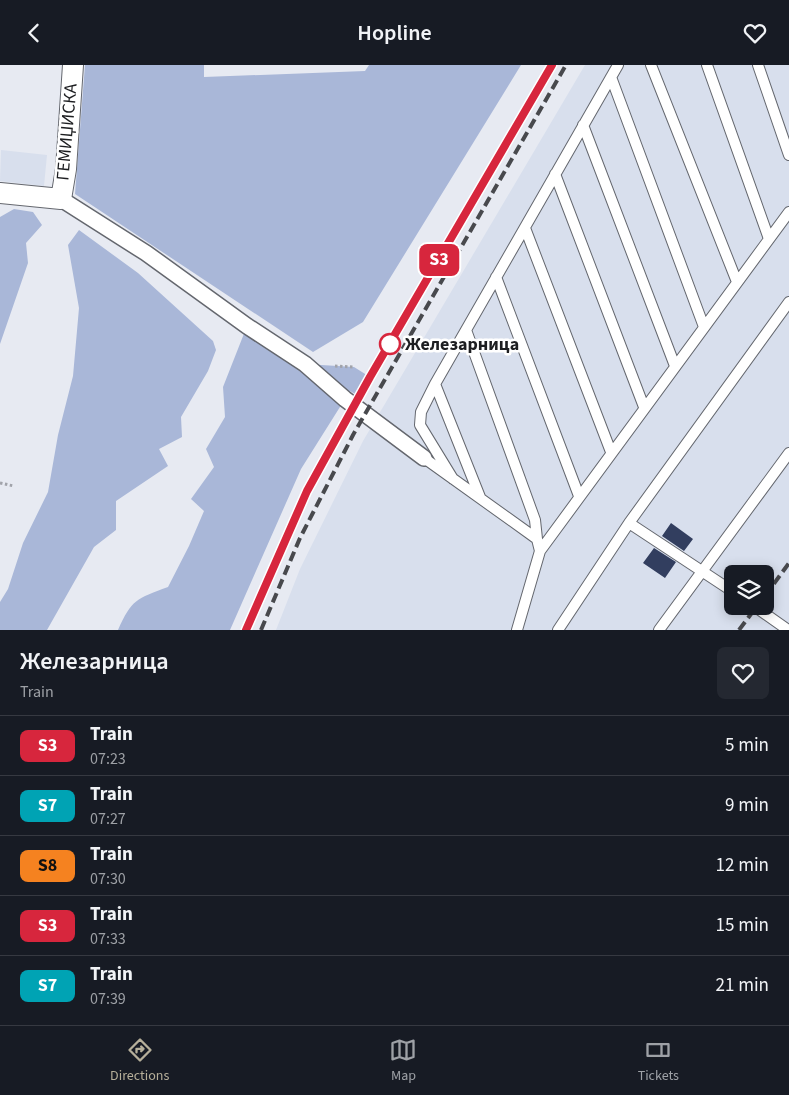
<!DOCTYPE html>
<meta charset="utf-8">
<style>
:root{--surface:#171b24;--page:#242831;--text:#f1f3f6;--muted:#9ea1a6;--line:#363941;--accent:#b6af9a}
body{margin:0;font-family:"Source Sans 3",sans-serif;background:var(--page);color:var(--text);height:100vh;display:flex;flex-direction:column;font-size:19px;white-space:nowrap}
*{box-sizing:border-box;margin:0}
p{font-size:16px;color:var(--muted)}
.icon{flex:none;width:28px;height:28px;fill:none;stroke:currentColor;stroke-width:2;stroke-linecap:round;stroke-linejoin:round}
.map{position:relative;height:565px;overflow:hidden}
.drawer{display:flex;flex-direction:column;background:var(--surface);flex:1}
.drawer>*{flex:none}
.badge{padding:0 10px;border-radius:8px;font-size:18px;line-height:32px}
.tools{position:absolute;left:724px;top:500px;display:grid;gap:10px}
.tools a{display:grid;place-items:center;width:50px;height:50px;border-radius:8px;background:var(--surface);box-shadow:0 2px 12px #0003;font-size:25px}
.map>.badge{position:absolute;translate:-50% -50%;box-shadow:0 0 0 2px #fff}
.round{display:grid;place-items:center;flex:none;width:52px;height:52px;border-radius:8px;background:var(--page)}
.headline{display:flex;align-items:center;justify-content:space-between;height:85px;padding:0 20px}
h1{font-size:24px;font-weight:600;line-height:38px}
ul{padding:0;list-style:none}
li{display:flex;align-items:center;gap:15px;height:60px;padding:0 20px;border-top:1px solid var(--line)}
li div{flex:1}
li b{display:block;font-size:19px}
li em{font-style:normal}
li .badge{min-width:55px;font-weight:700;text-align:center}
header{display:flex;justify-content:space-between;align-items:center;height:65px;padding:0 20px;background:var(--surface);font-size:22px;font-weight:600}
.menu{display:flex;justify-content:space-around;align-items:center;height:70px;border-top:1px solid var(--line);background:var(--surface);font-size:14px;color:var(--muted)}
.menu a{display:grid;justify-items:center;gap:2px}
.menu .current{color:var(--accent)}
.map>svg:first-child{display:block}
</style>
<header><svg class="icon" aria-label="back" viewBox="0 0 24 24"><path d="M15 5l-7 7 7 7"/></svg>Hopline<svg class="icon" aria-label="heart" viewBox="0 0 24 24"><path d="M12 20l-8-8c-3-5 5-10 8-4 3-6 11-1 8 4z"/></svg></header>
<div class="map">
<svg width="789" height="565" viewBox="0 0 789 565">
<rect width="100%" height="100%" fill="#e7eaf2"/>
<path fill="#d8dfed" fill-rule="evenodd" d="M 585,0 L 789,0 L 789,565 L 276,565 L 300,504 L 363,376 ZM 732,509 L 765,509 L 765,541 L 732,541 Z
M 1,85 L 47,90 L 44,121 L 0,116 Z"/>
<path fill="#a9b7d8" d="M 85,0 L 204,0 L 204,12 L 365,6 L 369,0 L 521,0 L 363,257 L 313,287 L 75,129 Z
M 14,144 L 33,147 L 42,160 L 26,178 L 28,198 L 0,279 L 0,152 Z
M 79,165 L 138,208 L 213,276 L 216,285 L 208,306 L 181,352 L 182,372 L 159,384 L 168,401 L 116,436 L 116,465 L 94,482 L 47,565 L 0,565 L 0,537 L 8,524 L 23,478 L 48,427 L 58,370 L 73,311 L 79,243 L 68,180 Z
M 247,261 L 305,299 L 354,302 L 370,312 L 360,332 L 350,326 L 301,404 L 230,565 L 118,565 C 132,534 136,534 168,522 L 189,481 L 204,446 L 191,434 L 214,402 L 206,384 L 225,352 L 223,322 Z"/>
<path fill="#323e5f" d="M 671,458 L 693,474 L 684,486 L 662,471 Z
M 654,483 L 676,497 L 665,513 L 643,498 Z"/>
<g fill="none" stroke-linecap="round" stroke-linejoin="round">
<defs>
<path id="service" d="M 651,0 L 737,217
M 707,0 L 769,174
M 758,0 L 789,90
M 611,12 L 704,262
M 583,60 L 675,301
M 555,109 L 644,342
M 525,163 L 611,387
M 496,212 L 579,431
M 466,265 L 535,455 L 537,474
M 435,319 L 480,432
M 424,393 L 537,474 L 540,486 L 517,565
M 453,414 L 420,360 L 421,347 L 435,319 L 618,0
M 629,458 L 732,526
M 540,486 L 789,147
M 754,541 L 788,565
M 558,565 L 629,458 L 789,237
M 659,565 L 789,388"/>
<path id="pedestrian" d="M 61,134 L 146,188 L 247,261 L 305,299 L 345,334 L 424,393"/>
<path id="minor" d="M 0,128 L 61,134 L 66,104 L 73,0"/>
</defs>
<use href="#service" stroke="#64676e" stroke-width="12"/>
<use href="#pedestrian" stroke="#64676e" stroke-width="18"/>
<use href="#minor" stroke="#64676e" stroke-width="22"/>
<path stroke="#a1a3aa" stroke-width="3" stroke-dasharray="2.5 2.5" stroke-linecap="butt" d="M 335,301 L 354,302
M 0,418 L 14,421"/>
<use href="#service" stroke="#fff" stroke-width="10"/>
<use href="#pedestrian" stroke="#fff" stroke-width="15"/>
<use href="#minor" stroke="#fff" stroke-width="20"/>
<path stroke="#48494d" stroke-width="4" stroke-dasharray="10 5" stroke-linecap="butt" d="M 765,531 L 789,498
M 246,565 L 307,426 L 370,312 L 553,0
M 261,565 L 300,473 L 353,370 L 566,0
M 739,565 L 757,541"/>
</g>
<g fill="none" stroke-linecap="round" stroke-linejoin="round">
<defs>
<path id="line" d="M 246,565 L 307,426 L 370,312 L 552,0"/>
</defs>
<use href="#line" stroke="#fff" stroke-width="11"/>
<use href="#line" stroke="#d7263d" stroke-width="8"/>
</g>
<circle fill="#fff" stroke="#d7263d" stroke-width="2.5" cx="390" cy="279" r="10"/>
<g text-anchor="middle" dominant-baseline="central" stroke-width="5" stroke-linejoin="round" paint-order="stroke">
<g font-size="18" fill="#1d1e21" stroke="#fff">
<text transform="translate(67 67) rotate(-85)">ГЕМИЏИСКА</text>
</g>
<g font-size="18" font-weight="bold" fill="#1d1e21" stroke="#fff" text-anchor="start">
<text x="405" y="279">Железарница</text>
</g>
</g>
</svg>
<div class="tools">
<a><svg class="icon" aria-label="layers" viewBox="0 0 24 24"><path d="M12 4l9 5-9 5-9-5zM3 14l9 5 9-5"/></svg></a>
</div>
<b class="badge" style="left:439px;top:195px;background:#d7263d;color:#fff">S3</b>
</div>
<section class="drawer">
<div class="headline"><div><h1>Железарница</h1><p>Train</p></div><a class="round"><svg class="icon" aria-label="heart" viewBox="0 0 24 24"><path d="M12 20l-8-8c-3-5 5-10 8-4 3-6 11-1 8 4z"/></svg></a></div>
<ul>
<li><span class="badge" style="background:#d7263d;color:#fff">S3</span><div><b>Train</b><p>07:23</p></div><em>5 min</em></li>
<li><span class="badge" style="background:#00a3b4;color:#fff">S7</span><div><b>Train</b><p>07:27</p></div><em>9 min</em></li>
<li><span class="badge" style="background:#f58220;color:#111">S8</span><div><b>Train</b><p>07:30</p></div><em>12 min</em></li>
<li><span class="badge" style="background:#d7263d;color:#fff">S3</span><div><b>Train</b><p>07:33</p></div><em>15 min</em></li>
<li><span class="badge" style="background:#00a3b4;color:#fff">S7</span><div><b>Train</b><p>07:39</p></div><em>21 min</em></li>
</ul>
</section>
<nav class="menu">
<a class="current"><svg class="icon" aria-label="directions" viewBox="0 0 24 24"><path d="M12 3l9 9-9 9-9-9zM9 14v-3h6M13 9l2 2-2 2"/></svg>Directions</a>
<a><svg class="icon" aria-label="map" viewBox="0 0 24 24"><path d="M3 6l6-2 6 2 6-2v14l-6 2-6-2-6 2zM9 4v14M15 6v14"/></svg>Map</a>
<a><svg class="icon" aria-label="tickets" viewBox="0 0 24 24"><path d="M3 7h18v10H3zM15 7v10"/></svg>Tickets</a>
</nav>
